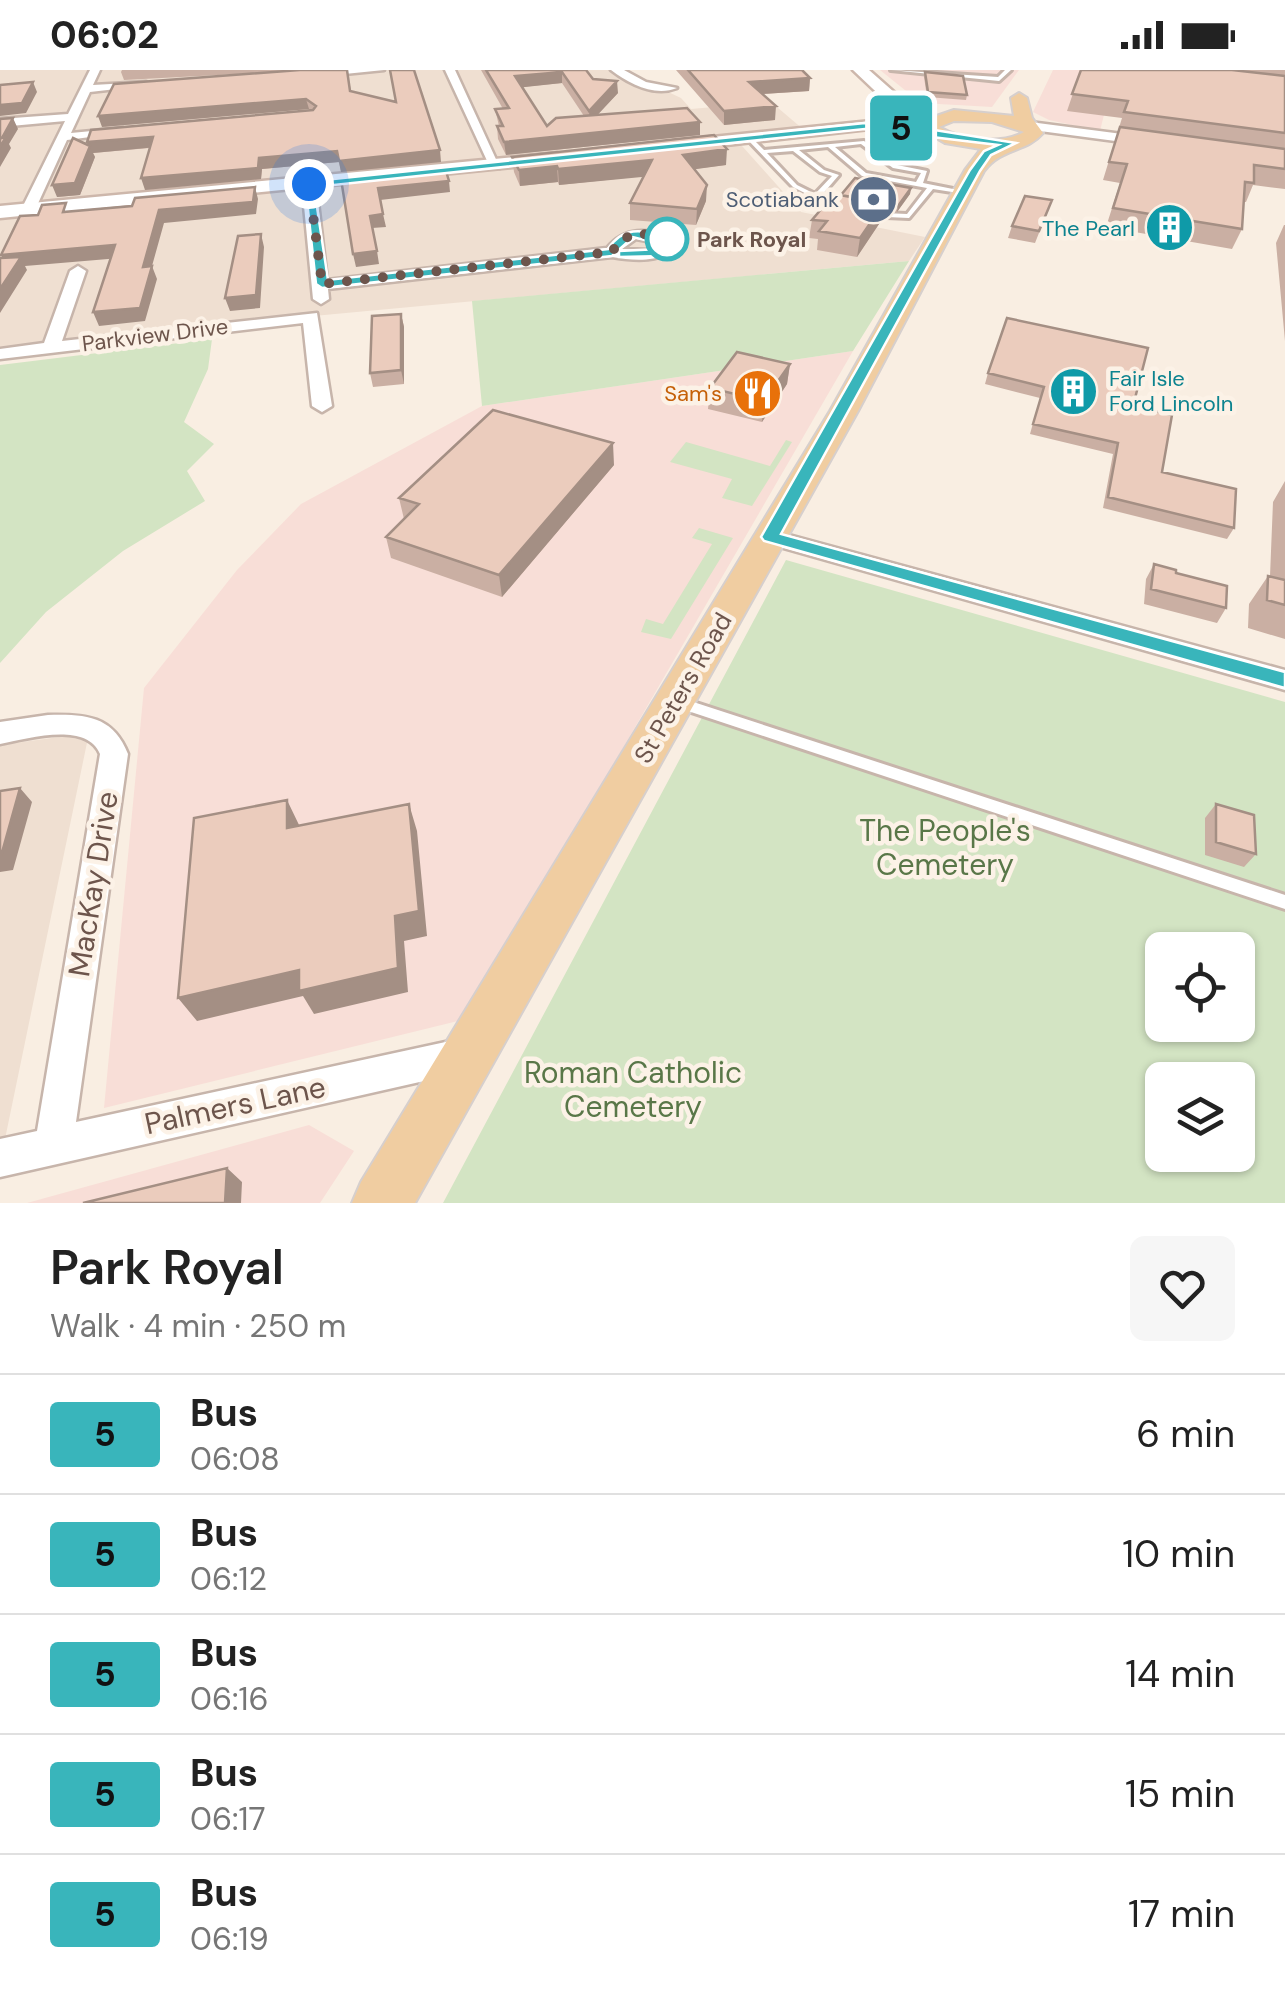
<!DOCTYPE html>
<meta charset="utf-8">
<style>
:root{--surface:#fff;--page:#f6f6f6;--text:#222;--muted:#767676;--line:#e0e0e0}
body{margin:0;font-family:"DM Sans",sans-serif;background:var(--page);color:var(--text);height:100vh;display:flex;flex-direction:column;font-size:38px;white-space:nowrap}
*{box-sizing:border-box;margin:0}
p{font-size:32px;color:var(--muted)}
.icon{flex:none;width:55px;height:55px;fill:none;stroke:currentColor;stroke-width:2;stroke-linecap:round;stroke-linejoin:round}
.map{position:relative;height:1133px;overflow:hidden}
.panel{display:flex;flex-direction:column;background:var(--surface);flex:1}
.panel>*{flex:none}
.badge{padding:0 20px;border-radius:8px;font-size:35px;line-height:65px}
.controls{position:absolute;left:1145px;top:862px;display:grid;gap:20px}
.controls a{display:grid;place-items:center;width:110px;height:110px;border-radius:15px;background:var(--surface);box-shadow:0 2px 8px #0004;font-size:50px}
.you{position:absolute;width:50px;height:50px;margin:-25px;border:8px solid #fff;border-radius:50%;background:#1a73e8;box-shadow:0 0 0 15px #1a73e833}
.map>.badge{position:absolute;translate:-50% -50%;box-shadow:0 0 0 5px #fff}
.round{display:grid;place-items:center;flex:none;width:105px;height:105px;border-radius:15px;background:var(--page)}
.head{display:flex;align-items:center;justify-content:space-between;height:170px;padding:0 50px}
h1{font-size:48px;font-weight:600;line-height:75px}
ul{padding:0;list-style:none}
li{display:flex;align-items:center;gap:30px;height:120px;padding:0 50px;border-top:2px solid var(--line)}
li div{flex:1}
li b{display:block;font-size:38px}
li em{font-style:normal}
li .badge{min-width:110px;font-weight:700;text-align:center}
.status{display:flex;justify-content:space-between;align-items:center;height:70px;padding:0 50px;background:var(--surface);direction:ltr}
.status svg{height:28px;fill:currentColor}
.map>svg:first-child{display:block}
</style>
<div class="status"><b>06:02</b><svg viewBox="0 0 49 12"><path d="M0 12V9h3v3zM5 12V6h3v6zM10 12V3h3v9zM15 12V0h3v12zM26 1h20v11H26zM47 4h2v5h-2z"/></svg></div>
<div class="map">
<svg width="1285" height="1133" viewBox="0 0 1285 1133">
<rect width="100%" height="100%" fill="#f9eee2"/>
<path fill="#efdfd1" d="M 0,0 L 621,0 L 681,28 L 691,39 L 771,32 L 804,60 L 734,67 L 801,142 L 925,167 L 909,191 L 292,248 L 0,282 Z
M 89,663 L 5,1069 L 0,1070 L 0,675 Z"/>
<path fill="#f8ded7" d="M 880,0 L 1019,0 L 992,37 L 921,33 Z
M 1053,0 L 1115,0 L 1100,61 L 1049,50 L 1033,42 Z
M 853,281 L 466,949 L 104,1038 L 144,618 L 237,500 L 301,434 L 482,336 Z
M 309,1055 L 354,1081 L 320,1133 L 27,1133 Z"/>
<path fill="#d3e4c3" fill-rule="evenodd" d="M 909,191 L 853,281 L 482,336 L 472,231 Z
M 212,269 L 208,299 L 184,352 L 214,374 L 187,401 L 205,431 L 123,481 L 46,542 L 0,593 L 0,295 Z
M 786,370 L 792,372 L 752,436 L 722,428 L 732,409 L 670,392 L 686,372 L 770,396 Z
M 699,458 L 733,468 L 671,569 L 641,562 L 646,549 L 663,554 L 712,474 L 692,468 Z
M 786,490 L 1285,632 L 1285,1133 L 443,1133 ZM 1162,880 L 1238,880 L 1238,955 L 1162,955 ZM 1162,1010 L 1238,1010 L 1238,1085 L 1162,1085 Z"/>
<g fill="none" stroke-linecap="round" stroke-linejoin="round">
<defs>
<path id="service" d="M 891,0 L 998,7 L 1005,0 L 1011,0 L 999,11 Z
M 747,67 L 751,67 L 764,80 L 864,71 L 897,95 L 927,101 L 923,113 L 968,122 L 965,124 L 933,119 L 909,148 L 864,146 L 860,144 L 861,142 L 907,144 L 927,118 L 862,106 L 828,77 L 799,80 L 824,100 L 839,105 L 821,126 L 844,139 L 838,140 L 793,117 L 747,69 ZM 861,74 L 893,98 L 921,103 L 916,112 L 866,103 L 835,77 ZM 793,81 L 820,102 L 832,106 L 815,124 L 797,115 L 767,83 Z
M 678,627 L 1285,825 L 1285,839 L 673,636 L 671,632 L 673,628 Z"/>
<path id="minor" d="M 90,0 L 100,0 L 93,15 L 146,12 L 151,15 L 90,22 L 71,63 L 123,58 L 129,62 L 67,70 L 35,140 L 23,143 L 21,140 L 65,51 L 0,57 L 0,49 L 68,44 Z
M 384,0 L 315,7 L 310,4 L 328,0 Z
M 445,0 L 455,0 L 500,98 L 489,95 Z
M 611,0 L 624,0 L 646,12 L 677,18 C 655,27 629,14 611,0 Z
M 309,111 L 316,115 L 327,210 L 607,178 C 625,156 647,159 672,166 L 680,175 C 661,193 636,191 612,187 L 328,219 L 329,229 L 321,234 L 313,229 L 302,115 ZM 636,169 L 663,174 L 651,180 L 622,179 Z
M 78,196 L 86,201 L 62,271 L 317,243 L 332,336 L 322,342 L 312,336 L 303,253 L 0,289 L 0,279 L 44,273 L 70,201 Z
M 770,460 L 1285,600 L 1285,620 L 762,472 L 759,467 Z
M 48,645 C 86,644 113,646 128,684 L 76,1052 L 464,968 L 477,973 L 482,986 L 477,999 L 0,1107 L 0,1069 L 37,1061 L 100,684 C 86,651 27,669 0,674 L 0,652 Z"/>
<path id="tertiary" d="M 1030,52 L 1153,68 L 1160,72 L 1153,76 L 1025,59 L 1025,53 Z"/>
<path id="secondary" d="M 853,0 L 869,0 L 903,30 L 940,51 L 932,56 L 878,58 L 673,81 L 664,76 L 673,71 L 911,47 L 891,36 Z
M 557,83 L 566,88 L 563,92 L 0,148 L 0,136 Z"/>
<path id="primary" d="M 1019,23 L 1027,28 L 1032,48 L 1043,63 C 1026,83 1002,77 984,101 L 858,341 L 415,1133 L 352,1133 L 361,1112 L 830,341 L 965,100 L 981,79 L 945,73 L 921,59 L 922,51 L 954,40 L 1014,46 L 1011,28 ZM 954,51 L 992,52 L 1024,62 C 1001,75 962,70 939,57 Z"/>
</defs>
<use href="#service" stroke="#c7b5ab" stroke-width="6"/>
<use href="#minor" stroke="#c7b5ab" stroke-width="5"/>
<use href="#tertiary" stroke="#c7b5ab" stroke-width="5"/>
<use href="#secondary" stroke="#cdb7ab" stroke-width="5"/>
<use href="#primary" stroke="#d6cfcd" stroke-width="4"/>
<use href="#service" fill="#fff" fill-rule="evenodd"/>
<use href="#minor" fill="#fff" fill-rule="evenodd"/>
<use href="#tertiary" fill="#fff" fill-rule="evenodd"/>
<use href="#secondary" fill="#fff" fill-rule="evenodd"/>
<use href="#primary" fill="#f0cda1" fill-rule="evenodd"/>
</g>
<path fill="#caafa3" fill-rule="evenodd" d="M 122,0 L 347,0 L 351,21 L 441,92 L 341,102 L 339,92 L 262,99 L 261,109 L 145,120 L 149,78 L 93,83 L 95,87 L 80,125 L 57,127 L 87,74 L 87,72 L 310,40 L 309,39 L 102,57 L 273,2 L 124,10 L 121,2 Z
M 481,0 L 586,0 L 593,9 L 618,23 L 597,45 L 700,52 L 700,65 L 506,85 L 498,69 L 497,56 L 499,56 L 495,39 L 503,39 ZM 562,13 L 584,46 L 547,56 L 522,17 Z
M 676,0 L 802,0 L 810,8 L 809,21 L 763,24 L 775,50 L 724,55 Z
M 1081,0 L 1285,0 L 1285,119 L 1253,115 L 1246,132 L 1243,132 L 1242,159 L 1232,179 L 1106,157 L 1120,113 L 1103,110 L 1122,48 L 1067,41 Z
M 925,2 L 967,25 L 966,30 L 927,27 L 924,7 Z
M 512,87 L 726,95 L 694,99 L 706,131 L 696,155 L 630,150 L 630,133 L 644,106 L 559,115 L 558,112 L 520,116 L 514,102 Z
M 911,118 L 910,124 L 897,142 L 883,139 L 881,151 L 857,187 L 817,180 L 818,169 L 809,168 L 812,150 L 841,125 Z
M 1052,130 L 1035,173 L 1008,168 L 1012,156 Z
M 1284,155 L 1285,155 L 1285,271 L 1276,173 Z
M 401,244 L 404,257 L 404,314 L 373,317 L 370,303 Z
M 790,294 L 787,314 L 762,352 L 708,339 L 710,318 Z
M 988,303 L 1133,336 L 1162,402 L 1234,458 L 1227,469 L 1103,438 L 1113,384 L 1030,364 L 1040,328 L 985,314 Z
M 614,395 L 502,527 L 391,488 L 386,467 L 404,449 L 399,428 Z
M 1285,411 L 1285,569 L 1248,558 L 1249,534 L 1268,506 L 1270,506 L 1273,432 Z
M 1154,494 L 1176,503 L 1226,538 L 1217,553 L 1144,534 L 1146,509 Z
M 1216,734 L 1256,784 L 1244,797 L 1205,785 L 1205,748 Z"/>
<path fill="#a48f84" d="M 562,2 L 562,13 L 516,18 L 515,6 Z
M 810,8 L 809,21 L 748,25 L 749,12 Z
M 617,11 L 618,23 L 590,53 L 589,41 Z
M 33,12 L 37,22 L 26,43 L 0,46 L 0,35 Z
M 306,29 L 309,39 L 102,57 L 98,46 Z
M 776,36 L 775,50 L 724,55 L 724,41 Z
M 13,48 L 18,59 L 9,74 L 11,78 L 0,97 L 0,77 L 2,68 Z
M 700,52 L 700,65 L 506,85 L 504,72 Z
M 153,67 L 157,77 L 93,83 L 95,87 L 80,125 L 57,127 L 52,115 L 89,79 L 87,72 Z
M 727,79 L 726,95 L 682,101 L 683,85 Z
M 440,80 L 441,92 L 341,102 L 339,92 L 262,99 L 261,109 L 145,120 L 141,108 L 259,88 L 337,81 Z
M 652,90 L 652,106 L 559,115 L 558,99 Z
M 557,96 L 558,112 L 520,116 L 519,100 Z
M 449,111 L 450,122 L 380,130 L 378,118 Z
M 707,115 L 706,131 L 696,155 L 697,139 Z
M 255,117 L 258,129 L 256,144 L 164,153 L 152,196 L 157,209 L 145,251 L 99,256 L 93,242 L 143,197 L 159,140 Z
M 911,118 L 910,124 L 897,142 L 898,136 Z
M 884,133 L 881,151 L 857,187 L 860,168 Z
M 383,144 L 386,157 L 372,158 L 370,146 Z
M 261,164 L 264,177 L 260,238 L 230,241 L 225,228 Z
M 115,175 L 120,188 L 25,196 L 27,200 L 0,243 L 0,219 L 7,198 L 1,185 Z
M 377,181 L 379,194 L 356,197 L 353,184 Z
M 401,244 L 404,257 L 404,314 L 401,300 Z
M 790,294 L 787,314 L 762,352 L 764,331 Z
M 613,373 L 614,395 L 502,527 L 499,505 Z
M 20,718 L 32,732 L 13,800 L 0,802 L 0,786 Z
M 287,730 L 300,757 L 287,758 Z
M 409,734 L 417,761 L 427,866 L 404,871 L 408,922 L 314,944 L 303,926 L 197,951 L 178,928 L 395,846 Z
M 227,1098 L 242,1112 L 241,1133 L 225,1133 Z"/>
<path fill="#ebccbd" stroke="#a48f84" stroke-width="2.5" d="M 300,0 L 347,0 L 350,21 L 396,32 L 390,0 L 414,0 L 440,80 L 339,91 L 337,81 L 259,88 L 258,98 L 141,108 L 153,67 L 87,72 L 91,60 L 313,40 L 316,36 L 306,29 L 98,46 L 114,14 Z
M 486,0 L 586,0 L 593,9 L 617,11 L 589,41 L 562,2 L 515,6 L 547,56 L 556,48 L 687,38 L 700,52 L 504,72 L 497,56 L 503,56 L 495,39 L 509,38 Z
M 688,0 L 802,0 L 810,8 L 749,12 L 776,36 L 724,41 Z
M 1081,0 L 1232,0 L 1285,6 L 1285,63 L 1124,42 L 1128,31 L 1072,24 Z
M 925,2 L 963,6 L 967,25 L 928,22 Z
M 33,12 L 22,33 L 0,35 L 0,15 Z
M 13,48 L 2,68 L 6,67 L 0,77 L 0,49 Z
M 1120,57 L 1285,79 L 1285,99 L 1254,95 L 1254,113 L 1245,112 L 1242,159 L 1113,138 L 1127,94 L 1109,92 Z
M 714,65 L 727,79 L 683,85 L 707,115 L 697,139 L 630,133 L 652,90 L 558,99 L 557,96 L 519,100 L 512,87 Z
M 73,68 L 90,76 L 75,113 L 52,115 Z
M 445,98 L 449,111 L 378,118 L 383,144 L 370,146 L 377,181 L 353,184 L 341,109 Z
M 855,108 L 911,118 L 898,136 L 841,125 Z
M 255,117 L 253,132 L 159,140 L 143,197 L 152,196 L 140,238 L 93,242 L 115,175 L 1,185 L 20,146 L 38,145 L 42,135 L 66,133 L 63,142 L 132,136 L 135,128 Z
M 834,124 L 884,133 L 860,168 L 819,161 L 827,151 L 812,150 Z
M 1025,126 L 1052,130 L 1039,161 L 1012,156 Z
M 261,164 L 256,225 L 225,228 L 238,166 Z
M 21,187 L 0,219 L 0,188 Z
M 401,244 L 401,300 L 370,303 L 372,246 Z
M 1007,248 L 1148,278 L 1133,336 L 1172,345 L 1162,402 L 1236,419 L 1234,458 L 1108,427 L 1118,373 L 1033,354 L 1044,317 L 988,303 Z
M 737,282 L 790,294 L 764,331 L 710,318 Z
M 493,340 L 613,373 L 499,505 L 386,467 L 419,434 L 399,428 Z
M 1154,494 L 1176,500 L 1176,503 L 1227,516 L 1226,538 L 1151,519 Z
M 1268,506 L 1285,510 L 1285,535 L 1267,530 Z
M 20,718 L 1,786 L 0,786 L 0,721 Z
M 287,730 L 287,758 L 409,734 L 419,841 L 395,846 L 398,898 L 299,921 L 299,900 L 178,928 L 194,748 Z
M 1216,734 L 1254,745 L 1256,784 L 1216,772 Z
M 227,1098 L 225,1133 L 83,1133 Z"/>
<path fill="#39b5bb" stroke="#fff" stroke-width="2.5" d="M 865,53 L 903,55 L 1016,73 L 991,85 L 980,101 L 781,464 L 1285,602 L 1285,618 L 764,471 L 761,467 L 970,100 L 984,81 L 998,75 L 865,59 L 314,117 L 328,210 L 608,179 C 624,154 645,161 671,166 L 677,175 L 664,186 L 619,187 L 619,181 L 660,179 L 665,175 L 633,167 L 612,186 L 322,218 L 316,214 L 305,112 Z"/>
<g fill="none" stroke-linecap="round" stroke-linejoin="round">
<path stroke="#6d554c" stroke-width="10" stroke-dasharray="0 18" d="M 309,114 L 322,214 L 612,182 C 626,160 643,162 667,169"/>
</g>
<defs>
<symbol id="bank-disc" viewBox="-11 -11 22 22"><circle r="9.5" fill="#5c6f8a" stroke="#fcf2e7"/><path d="M-6-4H6V4H-6ZM0-2.3a2.3 2.3 0 1 0 0 4.6a2.3 2.3 0 1 0 0-4.6Z" fill="#fff"/></symbol>
<symbol id="building-disc" viewBox="-11 -11 22 22"><circle r="9.5" fill="#0f9aa8" stroke="#fcf2e7"/><path d="M-4-6H4V6H1V3H-1V6H-4ZM-2.5-4.3h1.7v1.8h-1.7ZM.8-4.3h1.7v1.8H.8ZM-2.5-1h1.7V.8h-1.7ZM.8-1h1.7V.8H.8Z" fill="#fff"/></symbol>
<symbol id="restaurant-disc" viewBox="-11 -11 22 22"><circle r="9.5" fill="#e8710a" stroke="#fcf2e7"/><path d="M-5-6h1v4h1v-4h1v4h1v-4h1v5L-1.5 .5V6h-2V.5L-5-1ZM5-6V6H3V1.5H1.5Q1.5-4 5-6Z" fill="#fff"/></symbol>
</defs>
<g fill-rule="evenodd">
<use href="#bank-disc" x="846" y="102" width="55" height="55"/>
<use href="#building-disc" x="1142" y="130" width="55" height="55"/>
<use href="#building-disc" x="1046" y="294" width="55" height="55"/>
<use href="#restaurant-disc" x="730" y="296" width="55" height="55"/>
</g>
<circle fill="#fff" stroke="#39b5bb" stroke-width="5" cx="667" cy="169" r="20"/>
<g text-anchor="middle" dominant-baseline="central" stroke-width="9" stroke-linejoin="round" paint-order="stroke">
<g font-size="22" fill="#4e5e75" stroke="#fcf2e7" text-anchor="end">
<text x="839" y="129">Scotiabank</text>
</g>
<g font-size="22" fill="#0d838f" stroke="#fcf2e7" text-anchor="end">
<text x="1135" y="158">The Pearl</text>
<text x="1109" y="308" text-anchor="start">Fair Isle<tspan x="1109" dy="25">Ford Lincoln</tspan></text>
</g>
<g font-size="22" font-weight="bold" fill="#6d554c" stroke="#fcf2e7" text-anchor="start">
<text x="697" y="169">Park Royal</text>
</g>
<g font-size="22" fill="#6d554c" stroke="#fcf2e7">
<text transform="translate(155 265) rotate(-7)">Parkview Drive</text>
</g>
<g font-size="22" fill="#c56008" stroke="#fcf2e7" text-anchor="end">
<text x="722" y="323">Sam's</text>
</g>
<g font-size="25" fill="#6d554c" stroke="#fcf2e7">
<text transform="translate(683 618) rotate(-60)">St Peters Road</text>
</g>
<g font-size="30" fill="#597748" stroke="#fcf2e7">
<text x="945" y="760">The People's<tspan x="945" dy="34">Cemetery</tspan></text>
<text x="633" y="1002">Roman Catholic<tspan x="633" dy="34">Cemetery</tspan></text>
</g>
<g font-size="30" fill="#6d554c" stroke="#fcf2e7">
<text transform="translate(93 814) rotate(-81)">MacKay Drive</text>
<text transform="translate(235 1035) rotate(-12)">Palmers Lane</text>
</g>
</g>
</svg>
<div class="controls">
<a><svg class="icon" aria-label="locate" viewBox="0 0 24 24"><circle cx="12" cy="12" r="6"/><path d="M12 2v4M12 18v4M2 12h4M18 12h4"/></svg></a>
<a><svg class="icon" aria-label="layers" viewBox="0 0 24 24"><path d="M12 4l9 5-9 5-9-5zM3 14l9 5 9-5"/></svg></a>
</div>
<div class="you" style="left:309px;top:114px"></div>
<b class="badge" style="left:901px;top:58px;background:#39b5bb;color:#111">5</b>
</div>
<section class="panel">
<div class="head"><div><h1>Park Royal</h1><p>Walk · 4 min · 250 m</p></div><a class="round"><svg class="icon" aria-label="heart" viewBox="0 0 24 24"><path d="M12 20l-8-8c-3-5 5-10 8-4 3-6 11-1 8 4z"/></svg></a></div>
<ul>
<li><span class="badge" style="background:#39b5bb;color:#111">5</span><div><b>Bus</b><p>06:08</p></div><em>6 min</em></li>
<li><span class="badge" style="background:#39b5bb;color:#111">5</span><div><b>Bus</b><p>06:12</p></div><em>10 min</em></li>
<li><span class="badge" style="background:#39b5bb;color:#111">5</span><div><b>Bus</b><p>06:16</p></div><em>14 min</em></li>
<li><span class="badge" style="background:#39b5bb;color:#111">5</span><div><b>Bus</b><p>06:17</p></div><em>15 min</em></li>
<li><span class="badge" style="background:#39b5bb;color:#111">5</span><div><b>Bus</b><p>06:19</p></div><em>17 min</em></li>
</ul>
</section>
